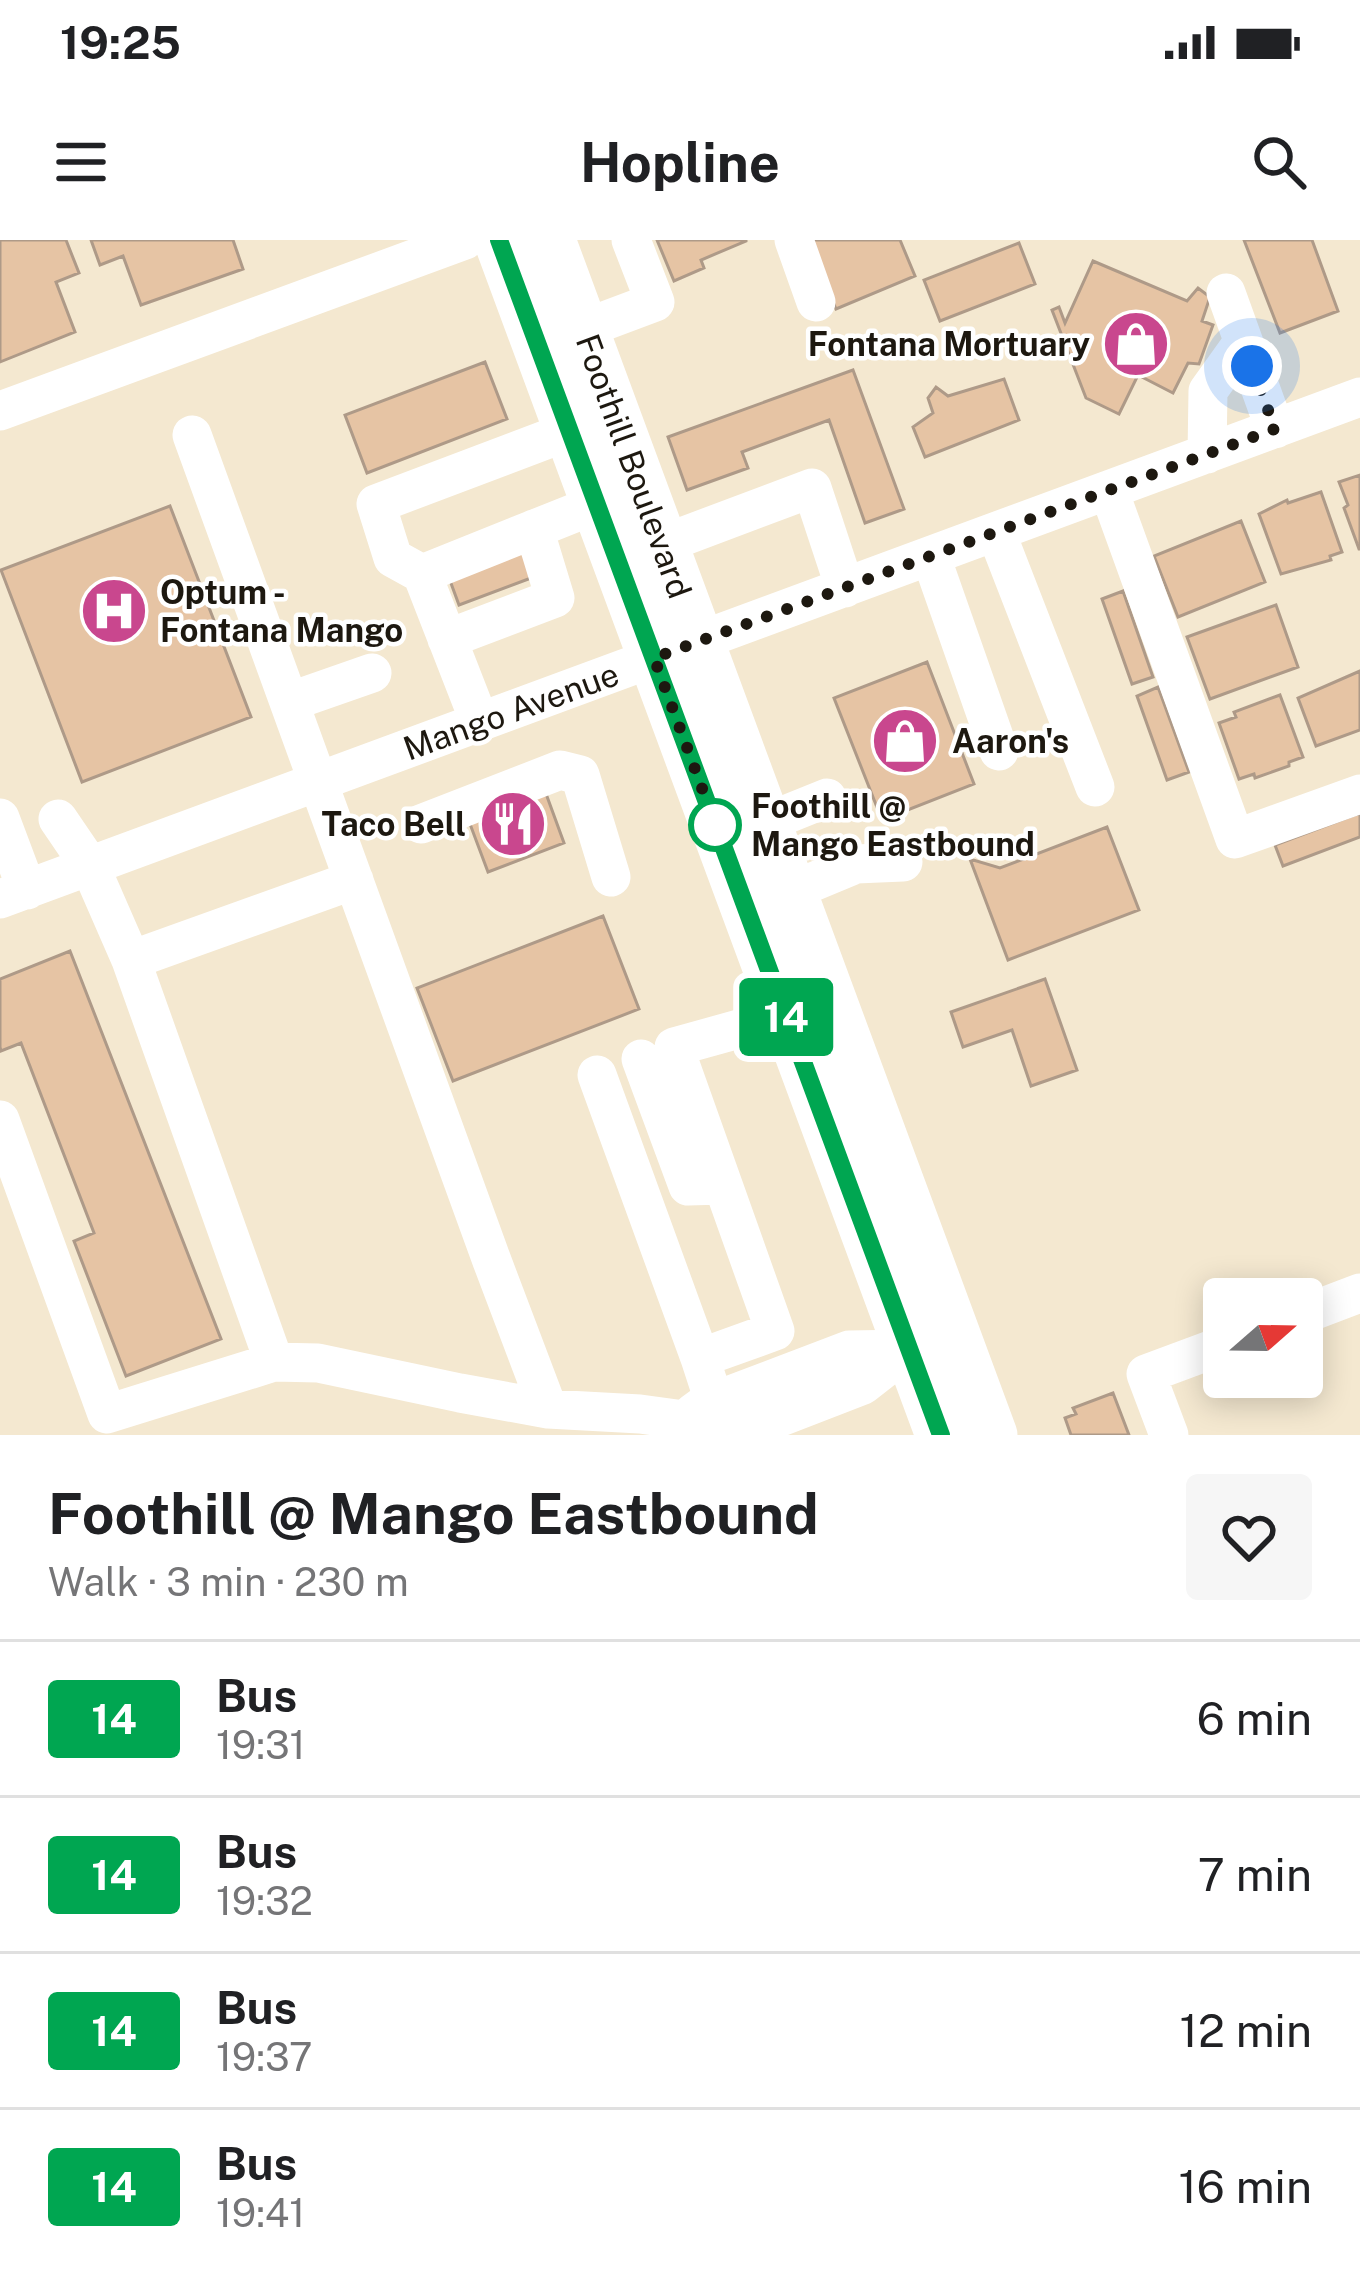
<!DOCTYPE html>
<meta charset="utf-8">
<style>
:root{--surface:#fff;--page:#f6f6f6;--text:#202124;--muted:#757577;--line:#e0e0e0}
body{margin:0;font-family:"Public Sans",sans-serif;background:var(--page);color:var(--text);height:100vh;display:flex;flex-direction:column;font-size:45px;white-space:nowrap}
*{box-sizing:border-box;margin:0}
p{font-size:39px;color:var(--muted)}
.icon{flex:none;width:66px;height:66px;fill:none;stroke:currentColor;stroke-width:2;stroke-linecap:round;stroke-linejoin:round}
.map{position:relative;height:1195px;overflow:hidden}
.panel{display:flex;flex-direction:column;background:var(--surface);flex:1}
.panel>*{flex:none}
.badge{padding:0 24px;border-radius:9px;font-size:42px;line-height:78px}
.needle{width:78px;rotate:70deg}
.fabs{position:absolute;left:1203px;top:1038px;display:grid;gap:24px}
.fabs a{display:grid;place-items:center;width:120px;height:120px;border-radius:12px;background:var(--surface);box-shadow:0 6px 30px #0003;font-size:60px}
.you{position:absolute;width:60px;height:60px;margin:-30px;border:9px solid #fff;border-radius:50%;background:#1a73e8;box-shadow:0 0 0 18px #1a73e833}
.map>.badge{position:absolute;translate:-50% -50%;box-shadow:0 0 0 6px #fff}
.round{display:grid;place-items:center;flex:none;width:126px;height:126px;border-radius:12px;background:var(--page)}
.overview{display:flex;align-items:center;justify-content:space-between;height:204px;padding:0 48px}
h1{font-size:57px;font-weight:700;line-height:90px}
ul{padding:0;list-style:none}
li{display:flex;align-items:center;gap:36px;height:156px;padding:0 48px;border-top:3px solid var(--line)}
li div{flex:1}
li b{display:block;font-size:45px}
li em{font-style:normal}
li .badge{min-width:132px;font-weight:700;text-align:center}
.status{display:flex;justify-content:space-between;align-items:center;height:84px;padding:0 60px;background:var(--surface);direction:ltr}
.status svg{height:33px;fill:currentColor}
header{display:flex;justify-content:space-between;align-items:center;height:156px;padding:0 48px;background:var(--surface);font-size:54px;font-weight:700}
.map>svg:first-child{display:block}
</style>
<div class="status"><b>19:25</b><svg viewBox="0 0 49 12"><path d="M0 12V9h3v3zM5 12V6h3v6zM10 12V3h3v9zM15 12V0h3v12zM26 1h20v11H26zM47 4h2v5h-2z"/></svg></div>
<header><svg class="icon" aria-label="menu" viewBox="0 0 24 24"><path d="M4 6h16M4 12h16M4 18h16"/></svg>Hopline<svg class="icon" aria-label="search" viewBox="0 0 24 24"><circle cx="10" cy="10" r="6"/><path d="M15 15l6 6"/></svg></header>
<div class="map">
<svg width="1360" height="1195" viewBox="0 0 1360 1195">
<rect width="100%" height="100%" fill="#f4e8d0"/>
<path fill="#e6c4a4" stroke="#ae9a88" stroke-width="3" d="M 0,0 L 66,0 L 79,33 L 56,42 L 75,92 L 0,122 Z
M 91,0 L 233,0 L 243,29 L 141,65 L 123,16 L 100,25 Z
M 657,0 L 746,0 L 746,1 L 701,20 L 704,28 L 674,41 Z
M 807,0 L 900,0 L 915,36 L 836,69 Z
M 1244,0 L 1312,0 L 1338,71 L 1280,93 Z
M 1019,3 L 1035,44 L 940,81 L 924,40 Z
M 1093,21 L 1187,61 L 1198,48 L 1210,57 L 1202,81 L 1213,85 L 1199,124 L 1188,123 L 1173,153 L 1138,135 L 1119,174 L 1086,158 L 1052,70 L 1059,67 L 1065,83 Z
M 485,122 L 507,179 L 367,233 L 345,175 Z
M 853,130 L 904,269 L 865,283 L 829,180 L 742,212 L 748,228 L 687,250 L 668,197 Z
M 1004,139 L 1019,180 L 925,217 L 913,187 L 933,173 L 928,158 L 936,147 L 948,156 Z
M 1360,235 L 1360,309 L 1359,309 L 1344,268 L 1348,265 L 1339,242 Z
M 1321,252 L 1342,312 L 1330,316 L 1331,320 L 1281,334 L 1259,274 L 1287,260 L 1288,263 Z
M 170,266 L 251,477 L 82,542 L 1,330 Z
M 1241,281 L 1265,342 L 1178,377 L 1154,316 Z
M 525,297 L 539,335 L 459,365 L 445,327 Z
M 1123,351 L 1153,437 L 1132,444 L 1102,359 Z
M 1276,365 L 1298,427 L 1210,459 L 1187,397 Z
M 927,422 L 974,544 L 882,580 L 834,458 Z
M 1360,431 L 1360,490 L 1316,506 L 1298,458 Z
M 1158,447 L 1189,532 L 1167,540 L 1137,456 Z
M 1280,455 L 1303,517 L 1289,522 L 1289,526 L 1255,538 L 1254,534 L 1239,539 L 1219,483 L 1236,477 L 1234,472 Z
M 541,540 L 564,603 L 488,632 L 464,568 Z
M 1360,573 L 1360,597 L 1283,626 L 1275,605 Z
M 1107,587 L 1139,670 L 1008,720 L 970,619 L 1000,628 Z
M 603,676 L 639,769 L 453,841 L 417,748 Z
M 70,711 L 221,1099 L 126,1136 L 74,1001 L 94,993 L 21,803 L 1,811 L 0,807 L 0,739 Z
M 1045,739 L 1077,830 L 1031,846 L 1012,790 L 963,807 L 951,772 Z
M 1113,1153 L 1129,1195 L 1071,1195 L 1065,1178 L 1076,1174 L 1073,1168 Z"/>
<g fill="none" stroke-linecap="round" stroke-linejoin="round">
<path stroke="#fff" stroke-width="39" d="M 794,0 L 816,62
M 1226,53 L 1275,189
M 583,89 L 655,62 L 631,0
M 0,171 L 465,0
M 192,195 L 492,1021 L 548,1169
M 1207,214 L 1208,151 L 1243,102
M 1109,251 L 1235,599 L 1360,554
M 996,292 L 1095,547
M 663,304 L 812,248 L 845,348
M 931,317 L 999,511
M 422,334 L 597,264
M 447,399 L 555,358 L 534,289
M 289,462 L 372,433
M 480,483 L 422,334 L 393,318 L 376,264 L 569,191
M 0,578 L 27,650
M 58,579 L 90,626 L 131,720
M 765,583 L 827,558
M 421,584 L 560,530 L 580,535 L 611,637
M 791,651 L 856,624 L 903,622
M 0,659 L 1360,157
M 641,819 L 688,946 L 723,945
M 597,835 L 700,1118
M 0,880 L 107,1174 L 274,1122 L 318,1123 L 460,1153 L 548,1169 L 640,1174 L 684,1180 L 711,1191 L 747,1190 L 863,1145 L 909,1109
M 1302,1075 L 1360,1053
M 274,1122 L 131,720 L 354,640
M 714,1161 L 700,1118 L 775,1091 L 674,807 L 786,776
M 693,1173 L 704,1165 L 849,1110 L 909,1109
M 1169,1195 L 1146,1134 L 1224,1105"/>
<path stroke="#fff" stroke-width="51" d="M 499,0 L 941,1195
M 550,0 L 992,1195"/>
</g>
<g fill="none" stroke-linecap="round" stroke-linejoin="round">
<defs>
<path id="line" d="M 499,0 L 941,1195"/>
</defs>
<use href="#line" stroke="#fff" stroke-width="27"/>
<use href="#line" stroke="#00a651" stroke-width="18"/>
<path stroke="#1d1810" stroke-width="12" stroke-dasharray="0 21.6" d="M 715,585 L 720,597 L 654,418 L 1275,189 L 1252,126"/>
</g>
<defs>
<symbol id="shop-disc" viewBox="-11 -11 22 22"><circle r="9.5" fill="#c9478e" stroke="#fff"/><path d="M-5-2.5h2.3a2.7 3.5 0 0 1 5.4 0H5L5.5 6h-11ZM-1.5-2.5h3a1.5 2.3 0 0 0-3 0Z" fill="#fff"/></symbol>
<symbol id="hospital-disc" viewBox="-11 -11 22 22"><circle r="9.5" fill="#c9478e" stroke="#fff"/><path d="M-5-5h3v3.5h4V-5h3V5h-3V1.5h-4V5h-3Z" fill="#fff"/></symbol>
<symbol id="restaurant-disc" viewBox="-11 -11 22 22"><circle r="9.5" fill="#c9478e" stroke="#fff"/><path d="M-5-6h1v4h1v-4h1v4h1v-4h1v5L-1.5 .5V6h-2V.5L-5-1ZM5-6V6H3V1.5H1.5Q1.5-4 5-6Z" fill="#fff"/></symbol>
</defs>
<g fill-rule="evenodd">
<use href="#shop-disc" x="1098" y="66" width="76" height="76"/>
<use href="#hospital-disc" x="76" y="333" width="76" height="76"/>
<use href="#shop-disc" x="867" y="463" width="76" height="76"/>
<use href="#restaurant-disc" x="475" y="546" width="76" height="76"/>
</g>
<circle fill="#fff" stroke="#00a651" stroke-width="6" cx="715" cy="585" r="24"/>
<g text-anchor="middle" dominant-baseline="central" stroke-width="9" stroke-linejoin="round" paint-order="stroke">
<g font-size="33" font-weight="bold" fill="#1d1810" stroke="#fff" text-anchor="end">
<text x="1090" y="104">Fontana Mortuary</text>
<text x="160" y="352" text-anchor="start">Optum -<tspan x="160" dy="38">Fontana Mango</tspan></text>
<text x="952" y="501" text-anchor="start">Aaron's</text>
<text x="466" y="584">Taco Bell</text>
</g>
<g font-size="33" fill="#1d1810" stroke="#fff">
<text transform="translate(634 226) rotate(70)">Foothill Boulevard</text>
<text transform="translate(511 471) rotate(-20)">Mango Avenue</text>
</g>
<g font-size="33" font-weight="bold" fill="#1d1810" stroke="#fff" text-anchor="start">
<text x="751" y="566">Foothill @<tspan x="751" dy="38">Mango Eastbound</tspan></text>
</g>
</g>
</svg>
<div class="fabs">
<a><svg class="needle" viewBox="-14 -14 28 28"><path d="M0-13l5 13h-10z" fill="#e53935"/><path d="M0 13l5-13h-10z" fill="#757577"/></svg></a>
</div>
<div class="you" style="left:1252px;top:126px"></div>
<b class="badge" style="left:786px;top:777px;background:#00a651;color:#fff">14</b>
</div>
<section class="panel">
<div class="overview"><div><h1>Foothill @ Mango Eastbound</h1><p>Walk · 3 min · 230 m</p></div><a class="round"><svg class="icon" aria-label="heart" viewBox="0 0 24 24"><path d="M12 20l-8-8c-3-5 5-10 8-4 3-6 11-1 8 4z"/></svg></a></div>
<ul>
<li><span class="badge" style="background:#00a651;color:#fff">14</span><div><b>Bus</b><p>19:31</p></div><em>6 min</em></li>
<li><span class="badge" style="background:#00a651;color:#fff">14</span><div><b>Bus</b><p>19:32</p></div><em>7 min</em></li>
<li><span class="badge" style="background:#00a651;color:#fff">14</span><div><b>Bus</b><p>19:37</p></div><em>12 min</em></li>
<li><span class="badge" style="background:#00a651;color:#fff">14</span><div><b>Bus</b><p>19:41</p></div><em>16 min</em></li>
</ul>
</section>
